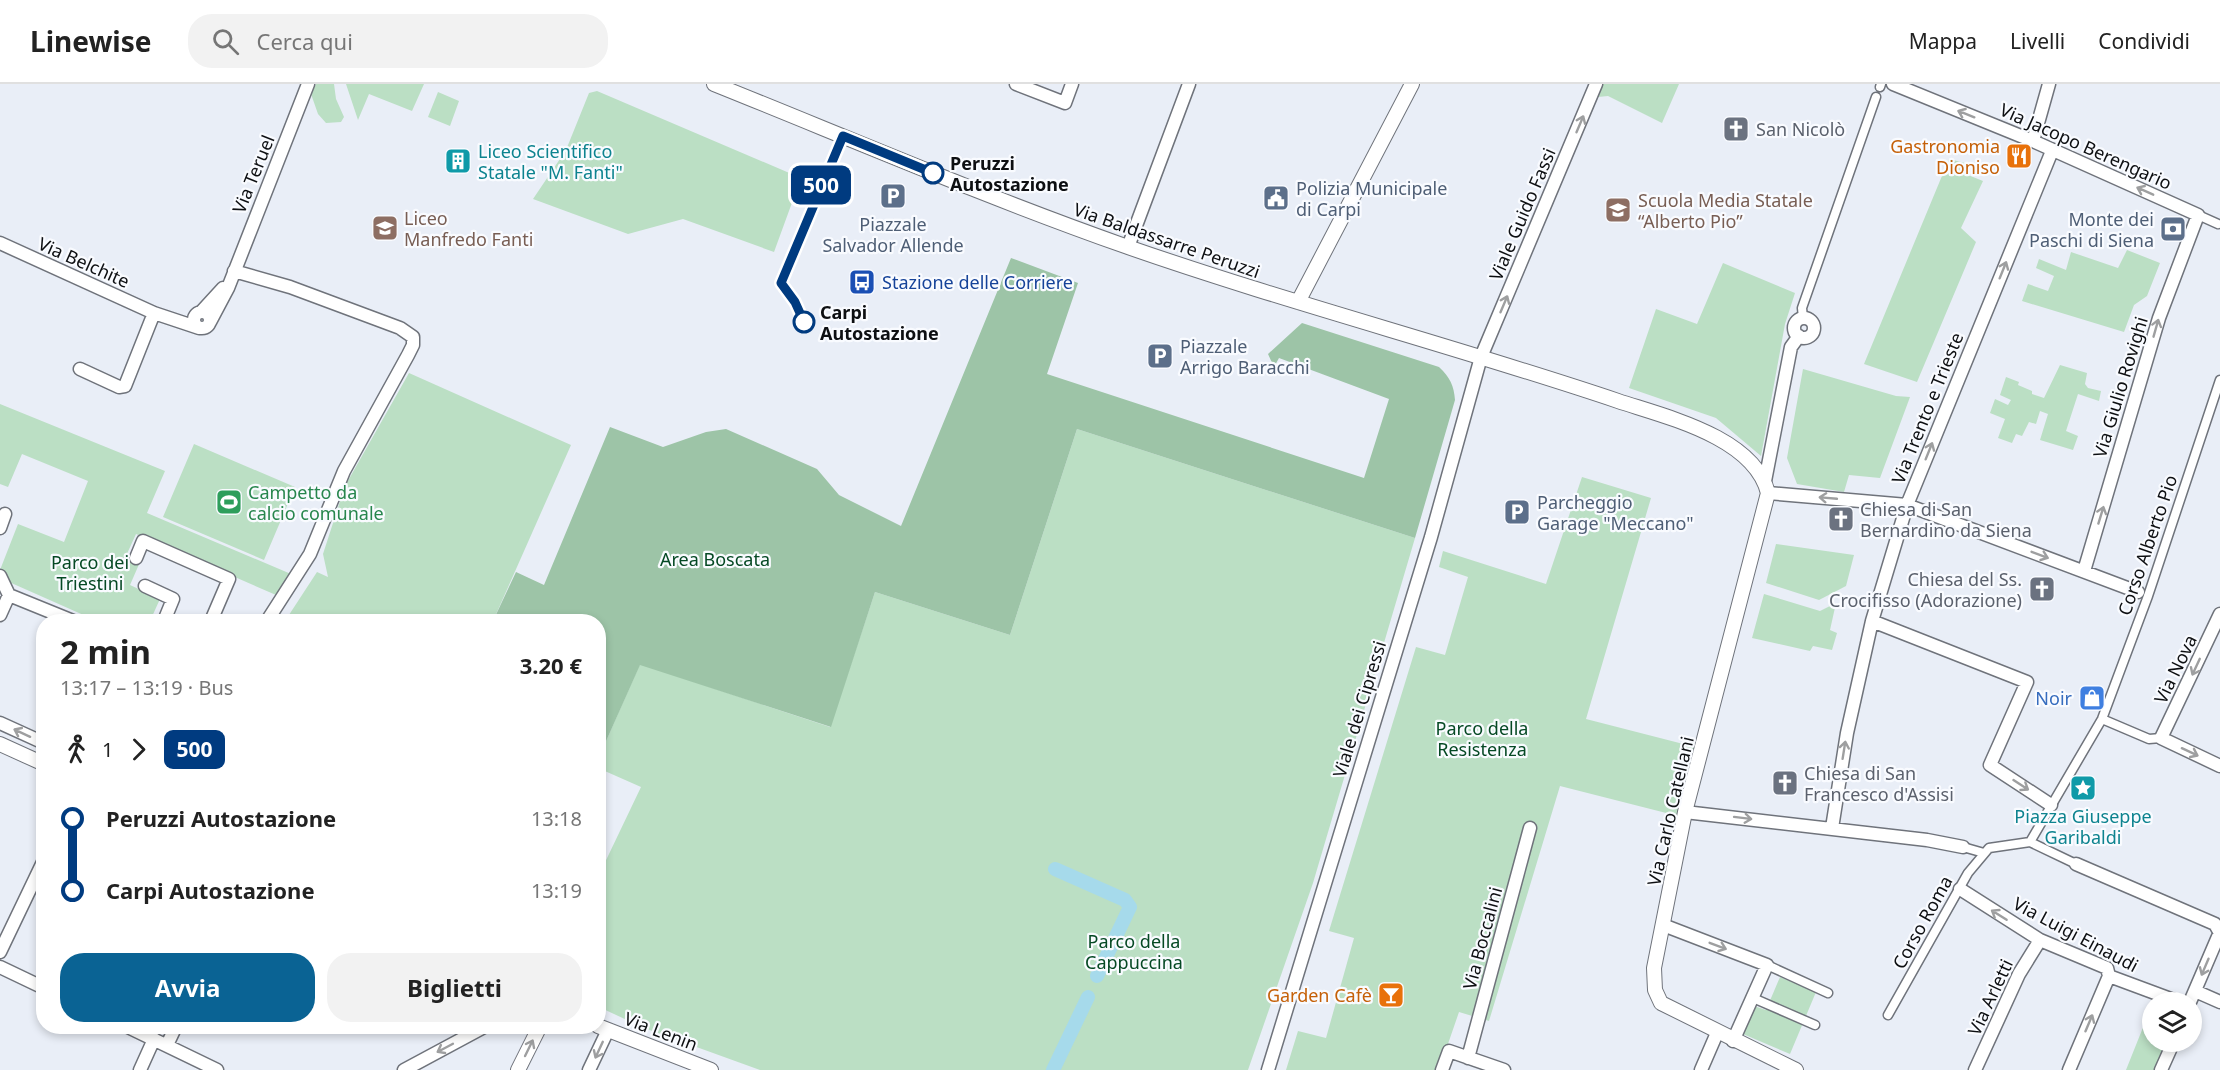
<!DOCTYPE html>
<html lang="it">
<meta charset="utf-8">
<style>
:root{--surface:#fff;--page:#f2f2f2;--text:#222;--muted:#767676;--line:#e0e0e0;--accent:#0a6394}
body{margin:0;font-family:"Noto Sans",sans-serif;background:var(--page);color:var(--text);height:100vh;display:flex;flex-direction:column;font-size:22px;white-space:nowrap}
*{box-sizing:border-box;margin:0}
p{font-size:20px;color:var(--muted)}
.icon{flex:none;width:33px;height:33px;fill:none;stroke:currentColor;stroke-width:2;stroke-linecap:round;stroke-linejoin:round}
.map{position:relative;flex:1;overflow:hidden}
.side{position:absolute;left:36px;top:530px;width:570px;height:420px;display:flex;flex-direction:column;background:var(--surface);border-radius:24px;box-shadow:0 3px 9px #0003}
.side>*{flex:none}
.badge{padding:0 12px;border-radius:9px;font-size:21px;line-height:39px}
.controls{position:absolute;left:2142px;top:908px;display:grid;gap:12px}
.controls a{display:grid;place-items:center;width:60px;height:60px;border-radius:50%;background:var(--surface);box-shadow:0 3px 9px #0003;font-size:30px}
.map>.badge{position:absolute;translate:-50% -50%;box-shadow:0 0 0 3px #fff}
.legs{display:flex;align-items:center;gap:9px;height:66px;padding:0 24px;font-size:20px}
.legs p{margin-inline-start:auto}
.overview{display:flex;align-items:center;justify-content:space-between;height:102px;padding:0 24px}
h1{font-size:33px;font-weight:700;line-height:45px}
.action{display:flex;gap:12px;margin-top:auto;padding:12px 24px}
.action a{flex:1;height:69px;border-radius:24px;background:var(--accent);color:#fff;font-size:24px;font-weight:700;line-height:69px;text-align:center}
.action a+a{background:var(--page);color:var(--text)}
ul{padding:0 24px;list-style:none}
li{display:flex;align-items:center;gap:21px;height:72px;font-size:22px}
li i{display:grid;place-items:center;width:9px;height:100%;margin:0 8px;background:currentColor}
li i::after{content:'';width:15px;height:15px;margin:-8px;border:4px solid;border-radius:50%;background:var(--surface)}
li p{margin-inline-start:auto}
li:first-child i{background:linear-gradient(#0000 50%,currentColor 0)}
li:last-child i{background:linear-gradient(currentColor 50%,#0000 0)}
header{display:flex;align-items:center;gap:36px;box-sizing:border-box;height:84px;padding:0 30px;background:var(--surface);border-bottom:2px solid var(--line)}
header strong{font-size:28px}
nav{display:flex;gap:33px;margin-inline-start:auto;font-size:21px}
.search{width:420px;height:54px;background:var(--page);display:flex;align-items:center;gap:15px;box-sizing:border-box;padding:0 21px;border-radius:24px;color:var(--muted);font-size:22px}
.map>svg:first-child{display:block}
</style>
<header>
<strong>Linewise</strong>
<div class="search"><svg class="icon" aria-label="search" viewBox="0 0 24 24"><circle cx="10" cy="10" r="6"/><path d="M15 15l6 6"/></svg>Cerca qui</div>
<nav><a>Mappa</a><a>Livelli</a><a>Condividi</a></nav>
</header>
<div class="map">
<svg width="2220" height="986" viewBox="0 0 2220 986">
<rect width="100%" height="100%" fill="#e9eef7"/>
<path fill="#bbdfc4" d="M 316,0 L 334,0 L 336,15 L 344,33 L 341,38 L 326,39 L 318,30 L 311,10 Z
M 346,0 L 424,0 L 412,27 L 369,10 L 358,36 Z
M 1603,0 L 1679,0 L 1662,39 L 1608,12 L 1598,13 Z
M 597,7 L 801,94 L 774,168 L 683,135 L 628,150 L 533,115 L 566,66 L 589,9 Z
M 438,8 L 459,17 L 450,42 L 428,33 Z
M 1949,75 L 1965,79 L 1963,89 L 1983,97 L 1961,144 L 1976,158 L 1917,298 L 1864,280 Z
M 2127,166 L 2160,179 L 2147,212 L 2134,221 L 2124,248 L 2022,217 L 2028,200 L 2048,207 L 2054,192 L 2036,184 L 2039,175 L 2066,186 L 2071,168 L 2118,184 Z
M 1723,179 L 1795,209 L 1785,240 L 1761,372 L 1716,334 L 1629,304 L 1656,225 L 1697,240 Z
M 2060,281 L 2087,289 L 2085,300 L 2088,304 L 2101,307 L 2099,317 L 2078,310 L 2066,347 L 2078,352 L 2073,366 L 2040,356 L 2048,330 L 2040,327 L 2036,340 L 2029,338 L 2022,352 L 2016,350 L 2012,359 L 1998,354 L 2005,335 L 1990,329 L 1995,315 L 2008,321 L 2011,316 L 2000,311 L 2006,293 L 2019,298 L 2018,301 L 2032,307 L 2032,310 L 2044,314 Z
M 1803,285 L 1896,312 L 1910,313 L 1880,394 L 1849,391 L 1844,408 L 1797,400 L 1787,374 Z
M 409,289 L 571,361 L 493,537 L 285,537 L 317,488 L 328,493 L 323,470 L 345,402 Z
M 0,320 L 165,387 L 147,429 L 291,490 L 276,511 L 136,450 L 126,472 L 140,478 L 130,501 L 160,515 L 150,537 L 97,537 L 0,494 L 0,486 L 18,440 L 64,458 L 88,397 L 22,370 L 8,403 L 0,400 Z
M 1077,345 L 1415,454 L 1313,799 L 1248,986 L 760,986 L 644,944 L 599,923 L 598,793 L 641,703 L 598,684 L 599,673 L 640,580 L 830,643 L 875,508 L 1010,551 Z
M 194,360 L 295,403 L 264,476 L 163,433 Z
M 1582,393 L 1651,414 L 1586,635 L 1695,663 L 1678,732 L 1560,702 L 1489,937 L 1459,928 L 1439,986 L 1286,986 L 1298,947 L 1326,954 L 1354,854 L 1329,847 L 1416,563 L 1445,571 L 1468,493 L 1439,483 L 1443,467 L 1546,500 Z
M 1776,460 L 1854,471 L 1846,502 L 1819,516 L 1766,499 Z
M 1764,510 L 1820,527 L 1836,519 L 1830,546 L 1837,549 L 1832,566 L 1813,562 L 1810,567 L 1752,554 Z
M 1780,893 L 1816,908 L 1790,970 L 1743,950 L 1754,922 L 1766,926 Z
M 2152,921 L 2152,957 L 2167,957 L 2154,986 L 2126,986 Z"/>
<path fill="#9dc4a7" d="M 1011,174 L 1078,199 L 1047,290 L 1364,394 L 1389,315 L 1279,274 L 1274,283 L 1268,270 L 1302,239 L 1439,283 C 1450,293 1454,302 1455,316 L 1415,454 L 1077,345 L 1010,551 L 875,508 L 831,643 L 640,581 L 599,673 L 598,537 L 493,537 L 516,488 L 544,501 L 610,343 L 663,363 L 706,348 L 726,345 L 817,385 L 839,411 L 901,442 Z"/>
<g fill="none" stroke-linecap="round" stroke-linejoin="round">
<path stroke="#a6daeb" stroke-width="14" d="M 1055,785 L 1125,816 L 1130,823 L 1097,892
M 1053,986 L 1088,913"/>
<defs>
<path id="pedestrian" d="M 1880,3 L 1881,0
M 2198,131 L 2218,140
M 1803,234 L 1802,224 L 1876,13
M 2102,635 L 2149,655 L 2161,654
M 2030,758 L 2076,780
M 1963,763 L 1984,769
M 1767,881 L 1828,909
M 1753,914 L 1815,941
M 1888,931 L 1968,789 L 1989,764 L 2030,758 L 2102,635 L 2148,512 L 2220,296"/>
<path id="minor" d="M 1016,0 L 1065,19 L 1072,0
M 1893,0 L 2033,57 L 2198,131 L 2159,234 L 2084,487
M 2033,57 L 2049,0
M 0,159 L 154,229 L 199,244
M 1128,163 L 1189,0
M 234,187 L 290,203 L 400,244 L 413,253 L 413,261 L 408,271 L 344,387 L 310,470 L 267,537
M194 236a8 8 0 1 1 16 0a8 8 0 1 1-16 0Z
M 201,228 L 223,204
M1794 244a10 10 0 1 1 20 0a10 10 0 1 1-20 0Z
M 210,238 L 228,204 L 308,0
M 80,285 L 119,303 L 125,302 L 154,229
M 1765,397 L 1791,263 L 1799,252
M 1768,409 L 1907,421 L 2138,508
M 0,444 L 5,430
M 136,474 L 143,457 L 229,495 L 211,537
M 0,492 L 9,511 L 0,531
M 145,502 L 173,515 L 164,537
M 9,511 L 73,537
M 2220,530 L 2161,654 L 2220,682
M 1872,537 L 2027,598 L 1990,681 L 2051,721
M 0,639 L 44,659
M 1685,728 L 1927,756 L 1963,763
M 1832,744 L 1847,649 L 1872,537 L 1907,421 L 2052,67
M 2076,780 L 2215,840 L 2220,849
M 1960,805 L 2040,856 L 2107,884 L 2109,892 L 2179,918
M 1663,841 L 1767,881 L 1733,957
M 0,868 L 44,776
M 0,883 L 44,904
M 2195,907 L 2220,918
M 2190,918 L 2220,848
M 126,942 L 217,986
M 167,961 L 176,942
M 1468,974 L 1530,744
M 140,986 L 154,955
M 404,986 L 486,942
M 589,986 L 608,946
M 1268,986 L 1431,453 L 1481,273 L 1596,0
M 1442,986 L 1449,967 L 1504,986
M 1701,986 L 1717,949
M 1975,986 L 2019,890 L 2040,856
M 2069,986 L 2109,892
M 2161,986 L 2174,957"/>
<path id="tertiary" d="M 714,0 C 851,55 986,113 1125,162 C 1288,219 1455,262 1618,317 C 1666,333 1754,353 1768,409 L 1685,728 L 1654,884 L 1655,906 L 1661,919 L 1796,986
M 1298,218 L 1412,0
M 0,660 L 44,680
M 598,942 L 711,986
M 518,986 L 540,942"/>
</defs>
<use href="#pedestrian" stroke="#6f737b" stroke-width="11"/>
<use href="#minor" stroke="#6f737b" stroke-width="15"/>
<use href="#tertiary" stroke="#6f737b" stroke-width="16"/>
<use href="#pedestrian" stroke="#fff" stroke-width="8"/>
<use href="#minor" stroke="#fff" stroke-width="12"/>
<use href="#tertiary" stroke="#fff" stroke-width="14"/>
</g>
<defs><path id="oneway-shaft" d="M-6 0H5M1.5-3L5.5 0L1.5 3" fill="none" stroke-width="1.6" stroke-linecap="round" stroke-linejoin="round" transform="scale(1.5)"/></defs>
<g stroke="#9e9fa0">
<use href="#oneway-shaft" transform="translate(1966 30) rotate(-158)"/>
<use href="#oneway-shaft" transform="translate(1580 40) rotate(-67)"/>
<use href="#oneway-shaft" transform="translate(2145 107) rotate(-156)"/>
<use href="#oneway-shaft" transform="translate(2003 186) rotate(-68)"/>
<use href="#oneway-shaft" transform="translate(1504 220) rotate(-67)"/>
<use href="#oneway-shaft" transform="translate(2156 244) rotate(-74)"/>
<use href="#oneway-shaft" transform="translate(1929 367) rotate(-68)"/>
<use href="#oneway-shaft" transform="translate(1828 414) rotate(-175)"/>
<use href="#oneway-shaft" transform="translate(2101 431) rotate(-73)"/>
<use href="#oneway-shaft" transform="translate(2040 471) rotate(21)"/>
<use href="#oneway-shaft" transform="translate(2196 583) rotate(115)"/>
<use href="#oneway-shaft" transform="translate(22 649) rotate(-155)"/>
<use href="#oneway-shaft" transform="translate(1844 666) rotate(-81)"/>
<use href="#oneway-shaft" transform="translate(2190 668) rotate(25)"/>
<use href="#oneway-shaft" transform="translate(2021 701) rotate(33)"/>
<use href="#oneway-shaft" transform="translate(1743 734) rotate(7)"/>
<use href="#oneway-shaft" transform="translate(1999 831) rotate(-148)"/>
<use href="#oneway-shaft" transform="translate(1718 862) rotate(21)"/>
<use href="#oneway-shaft" transform="translate(2205 883) rotate(113)"/>
<use href="#oneway-shaft" transform="translate(2089 939) rotate(-67)"/>
<use href="#oneway-shaft" transform="translate(445 964) rotate(152)"/>
<use href="#oneway-shaft" transform="translate(529 964) rotate(-64)"/>
<use href="#oneway-shaft" transform="translate(599 966) rotate(115)"/>
</g>
<g fill="none" stroke-linecap="round" stroke-linejoin="round">
<defs>
<path id="line-1" d="M 804,238 L 795,218 L 781,199 L 843,52 L 933,89"/>
</defs>
<use href="#line-1" stroke="#fff" stroke-width="14"/>
<use href="#line-1" stroke="#003b80" stroke-width="9"/>
</g>
<defs>
<symbol id="church-square" viewBox="-11 -11 22 22"><rect x="-9" y="-9" width="18" height="18" rx="4" fill="#6b7280" stroke="#f9fbff"/><path d="M-1.2-6h2.4v3.5h3.3v2.4h-3.3V6h-2.4V-.1h-3.3v-2.4h3.3Z" fill="#fff"/></symbol>
<symbol id="restaurant-square" viewBox="-11 -11 22 22"><rect x="-9" y="-9" width="18" height="18" rx="4" fill="#e8710a" stroke="#f9fbff"/><path d="M-5-6h1v4h1v-4h1v4h1v-4h1v5L-1.5 .5V6h-2V.5L-5-1ZM5-6V6H3V1.5H1.5Q1.5-4 5-6Z" fill="#fff"/></symbol>
<symbol id="building-square" viewBox="-11 -11 22 22"><rect x="-9" y="-9" width="18" height="18" rx="4" fill="#0f9aa8" stroke="#f9fbff"/><path d="M-4-6H4V6H1V3H-1V6H-4ZM-2.5-4.3h1.7v1.8h-1.7ZM.8-4.3h1.7v1.8H.8ZM-2.5-1h1.7V.8h-1.7ZM.8-1h1.7V.8H.8Z" fill="#fff"/></symbol>
<symbol id="parking-square" viewBox="-11 -11 22 22"><rect x="-9" y="-9" width="18" height="18" rx="4" fill="#5c6f8a" stroke="#f9fbff"/><path d="M-3.5-5.5H1a3.5 3.5 0 0 1 0 7H-1V5.5H-3.5ZM-1-3.4V-.6H.8a1.4 1.4 0 0 0 0-2.8Z" fill="#fff"/></symbol>
<symbol id="civic-square" viewBox="-11 -11 22 22"><rect x="-9" y="-9" width="18" height="18" rx="4" fill="#5c6f8a" stroke="#f9fbff"/><path d="M-.6-6.5H3V-4.5H.6V-3L4-1V1h2V6H-6V1h2V-1L-.6-3ZM-1.2 2.5V6h2.4V2.5Z" fill="#fff"/></symbol>
<symbol id="school-square" viewBox="-11 -11 22 22"><rect x="-9" y="-9" width="18" height="18" rx="4" fill="#8d6e63" stroke="#f9fbff"/><path d="M0-5L7-2L0 1L-7-2ZM-4 1L0 2.5L4 1V4Q0 6-4 4Z" fill="#fff"/></symbol>
<symbol id="bank-square" viewBox="-11 -11 22 22"><rect x="-9" y="-9" width="18" height="18" rx="4" fill="#5c6f8a" stroke="#f9fbff"/><path d="M-6-4H6V4H-6ZM0-2.3a2.3 2.3 0 1 0 0 4.6a2.3 2.3 0 1 0 0-4.6Z" fill="#fff"/></symbol>
<symbol id="bus-square" viewBox="-11 -11 22 22"><rect x="-9" y="-9" width="18" height="18" rx="4" fill="#1a4fb4" stroke="#f9fbff"/><path d="M-5-6H5V4H4V6H2V4H-2V6H-4V4H-5ZM-3.5-4V0h7V-4ZM-3.5 1.2v1.5H-2V1.2ZM2 1.2v1.5H3.5V1.2Z" fill="#fff"/></symbol>
<symbol id="stadium-square" viewBox="-11 -11 22 22"><rect x="-9" y="-9" width="18" height="18" rx="4" fill="#2e9e5b" stroke="#f9fbff"/><path d="M0-5a6.5 5 0 1 0 0 10a6.5 5 0 1 0 0-10ZM-3.5-1.8h7v3.6h-7Z" fill="#fff"/></symbol>
<symbol id="shop-square" viewBox="-11 -11 22 22"><rect x="-9" y="-9" width="18" height="18" rx="4" fill="#3f7fe0" stroke="#f9fbff"/><path d="M-5-2.5h2.3a2.7 3.5 0 0 1 5.4 0H5L5.5 6h-11ZM-1.5-2.5h3a1.5 2.3 0 0 0-3 0Z" fill="#fff"/></symbol>
<symbol id="sight-square" viewBox="-11 -11 22 22"><rect x="-9" y="-9" width="18" height="18" rx="4" fill="#0f9aa8" stroke="#f9fbff"/><path d="M0-6L1.8-2.2L6-1.7L2.9 1.2L3.7 5.4L0 3.3L-3.7 5.4L-2.9 1.2L-6-1.7L-1.8-2.2Z" fill="#fff"/></symbol>
<symbol id="bar-square" viewBox="-11 -11 22 22"><rect x="-9" y="-9" width="18" height="18" rx="4" fill="#e8710a" stroke="#f9fbff"/><path d="M-6-5H6L.8 .8V4.5H3.5V6h-7V4.5H-.8V.8Z" fill="#fff"/></symbol>
</defs>
<g fill-rule="evenodd">
<use href="#church-square" x="1721" y="30" width="30" height="30"/>
<use href="#restaurant-square" x="2004" y="57" width="30" height="30"/>
<use href="#building-square" x="443" y="62" width="30" height="30"/>
<use href="#parking-square" x="878" y="97" width="30" height="30"/>
<use href="#civic-square" x="1261" y="99" width="30" height="30"/>
<use href="#school-square" x="1603" y="111" width="30" height="30"/>
<use href="#school-square" x="370" y="129" width="30" height="30"/>
<use href="#bank-square" x="2158" y="130" width="30" height="30"/>
<use href="#bus-square" x="847" y="183" width="30" height="30"/>
<use href="#parking-square" x="1145" y="257" width="30" height="30"/>
<use href="#stadium-square" x="214" y="403" width="30" height="30"/>
<use href="#parking-square" x="1502" y="413" width="30" height="30"/>
<use href="#church-square" x="1826" y="420" width="30" height="30"/>
<use href="#church-square" x="2027" y="490" width="30" height="30"/>
<use href="#shop-square" x="2077" y="599" width="30" height="30"/>
<use href="#church-square" x="1770" y="684" width="30" height="30"/>
<use href="#sight-square" x="2068" y="689" width="30" height="30"/>
<use href="#bar-square" x="1376" y="896" width="30" height="30"/>
</g>
<g fill="#fff" stroke="#003b80" stroke-width="3">
<circle cx="933" cy="89" r="10"/>
<circle cx="804" cy="238" r="10"/>
</g>
<g text-anchor="middle" dominant-baseline="central" stroke-width="4.5" stroke-linejoin="round" paint-order="stroke">
<g font-size="18" fill="#5b616d" stroke="#f9fbff" text-anchor="start">
<text x="1756" y="45">San Nicolò</text>
<text x="1860" y="425">Chiesa di San<tspan x="1860" dy="21">Bernardino da Siena</tspan></text>
<text x="2022" y="495" text-anchor="end">Chiesa del Ss.<tspan x="2022" dy="21">Crocifisso (Adorazione)</tspan></text>
<text x="1804" y="689">Chiesa di San<tspan x="1804" dy="21">Francesco d'Assisi</tspan></text>
</g>
<g font-size="18" fill="#c56008" stroke="#f9fbff" text-anchor="end">
<text x="2000" y="62">Gastronomia<tspan x="2000" dy="21">Dioniso</tspan></text>
<text x="1372" y="911">Garden Cafè</text>
</g>
<g font-size="18" fill="#0d0f12" stroke="#f9fbff">
<text transform="translate(2086 62) rotate(24)">Via Jacopo Berengario</text>
<text transform="translate(253 90) rotate(-68)">Via Teruel</text>
<text transform="translate(1522 130) rotate(-67)">Viale Guido Fassi</text>
<text transform="translate(1167 156) rotate(19)">Via Baldassarre Peruzzi</text>
<text transform="translate(84 178) rotate(24)">Via Belchite</text>
<text transform="translate(2120 303) rotate(-73)">Via Giulio Rovighi</text>
<text transform="translate(1927 324) rotate(-68)">Via Trento e Trieste</text>
<text transform="translate(2147 461) rotate(-71)">Corso Alberto Pio</text>
<text transform="translate(2175 585) rotate(-64)">Via Nova</text>
<text transform="translate(1359 625) rotate(-73)">Viale dei Cipressi</text>
<text transform="translate(1670 727) rotate(-77)">Via Carlo Catellani</text>
<text transform="translate(1922 838) rotate(-61)">Corso Roma</text>
<text transform="translate(2076 850) rotate(28)">Via Luigi Einaudi</text>
<text transform="translate(1482 854) rotate(-75)">Via Boccalini</text>
<text transform="translate(1990 913) rotate(-65)">Via Arletti</text>
<text transform="translate(661 947) rotate(21)">Via Lenin</text>
</g>
<g font-size="18" fill="#0d838f" stroke="#f9fbff" text-anchor="start">
<text x="478" y="67">Liceo Scientifico<tspan x="478" dy="21">Statale "M. Fanti"</tspan></text>
<text x="2083" y="732" text-anchor="middle">Piazza Giuseppe<tspan x="2083" dy="21">Garibaldi</tspan></text>
</g>
<g font-size="18" font-weight="bold" fill="#0d0f12" stroke="#f9fbff" text-anchor="start">
<text x="950" y="79">Peruzzi<tspan x="950" dy="21">Autostazione</tspan></text>
<text x="820" y="228">Carpi<tspan x="820" dy="21">Autostazione</tspan></text>
</g>
<g font-size="18" fill="#4e5e75" stroke="#f9fbff" text-anchor="start">
<text x="1296" y="104">Polizia Municipale<tspan x="1296" dy="21">di Carpi</tspan></text>
<text x="2154" y="135" text-anchor="end">Monte dei<tspan x="2154" dy="21">Paschi di Siena</tspan></text>
<text x="893" y="140" text-anchor="middle">Piazzale<tspan x="893" dy="21">Salvador Allende</tspan></text>
<text x="1180" y="262">Piazzale<tspan x="1180" dy="21">Arrigo Baracchi</tspan></text>
<text x="1537" y="418">Parcheggio<tspan x="1537" dy="21">Garage "Meccano"</tspan></text>
</g>
<g font-size="18" fill="#785e54" stroke="#f9fbff" text-anchor="start">
<text x="1638" y="116">Scuola Media Statale<tspan x="1638" dy="21">“Alberto Pio”</tspan></text>
<text x="404" y="134">Liceo<tspan x="404" dy="21">Manfredo Fanti</tspan></text>
</g>
<g font-size="18" fill="#164399" stroke="#f9fbff" text-anchor="start">
<text x="882" y="198">Stazione delle Corriere</text>
</g>
<g font-size="18" fill="#27864d" stroke="#f9fbff" text-anchor="start">
<text x="248" y="408">Campetto da<tspan x="248" dy="21">calcio comunale</tspan></text>
</g>
<g font-size="18" fill="#054924" stroke="#f9fbff">
<text x="715" y="475">Area Boscata</text>
<text x="90" y="478">Parco dei<tspan x="90" dy="21">Triestini</tspan></text>
<text x="1482" y="644">Parco della<tspan x="1482" dy="21">Resistenza</tspan></text>
<text x="1134" y="857">Parco della<tspan x="1134" dy="21">Cappuccina</tspan></text>
</g>
<g font-size="18" fill="#366cbe" stroke="#f9fbff" text-anchor="end">
<text x="2072" y="614">Noir</text>
</g>
</g>
</svg>
<div class="controls">
<a><svg class="icon" aria-label="layers" viewBox="0 0 24 24"><path d="M12 4l9 5-9 5-9-5zM3 14l9 5 9-5"/></svg></a>
</div>
<b class="badge" style="left:821px;top:101px;background:#003b80;color:#fff">500</b>
<section class="side">
<div class="overview"><div><h1>2 min</h1><p>13:17 – 13:19 · Bus</p></div><b>3.20 €</b></div>
<div class="legs"><svg class="icon" aria-label="walk" viewBox="0 0 24 24"><circle cx="13" cy="4" r="2"/><path d="M13 8l-2 6 4 7M11 14l-3 7M7 12l3-4h3l4 4"/></svg>1<svg class="icon" aria-label="forward" viewBox="0 0 24 24"><path d="M9 5l7 7-7 7"/></svg><b class="badge" style="background:#003b80;color:#fff">500</b></div>
<ul>
<li><i style="color:#003b80"></i><b>Peruzzi Autostazione</b><p>13:18</p></li>
<li><i style="color:#003b80"></i><b>Carpi Autostazione</b><p>13:19</p></li>
</ul>
<div class="action"><a>Avvia</a><a>Biglietti</a></div>
</section>
</div>
